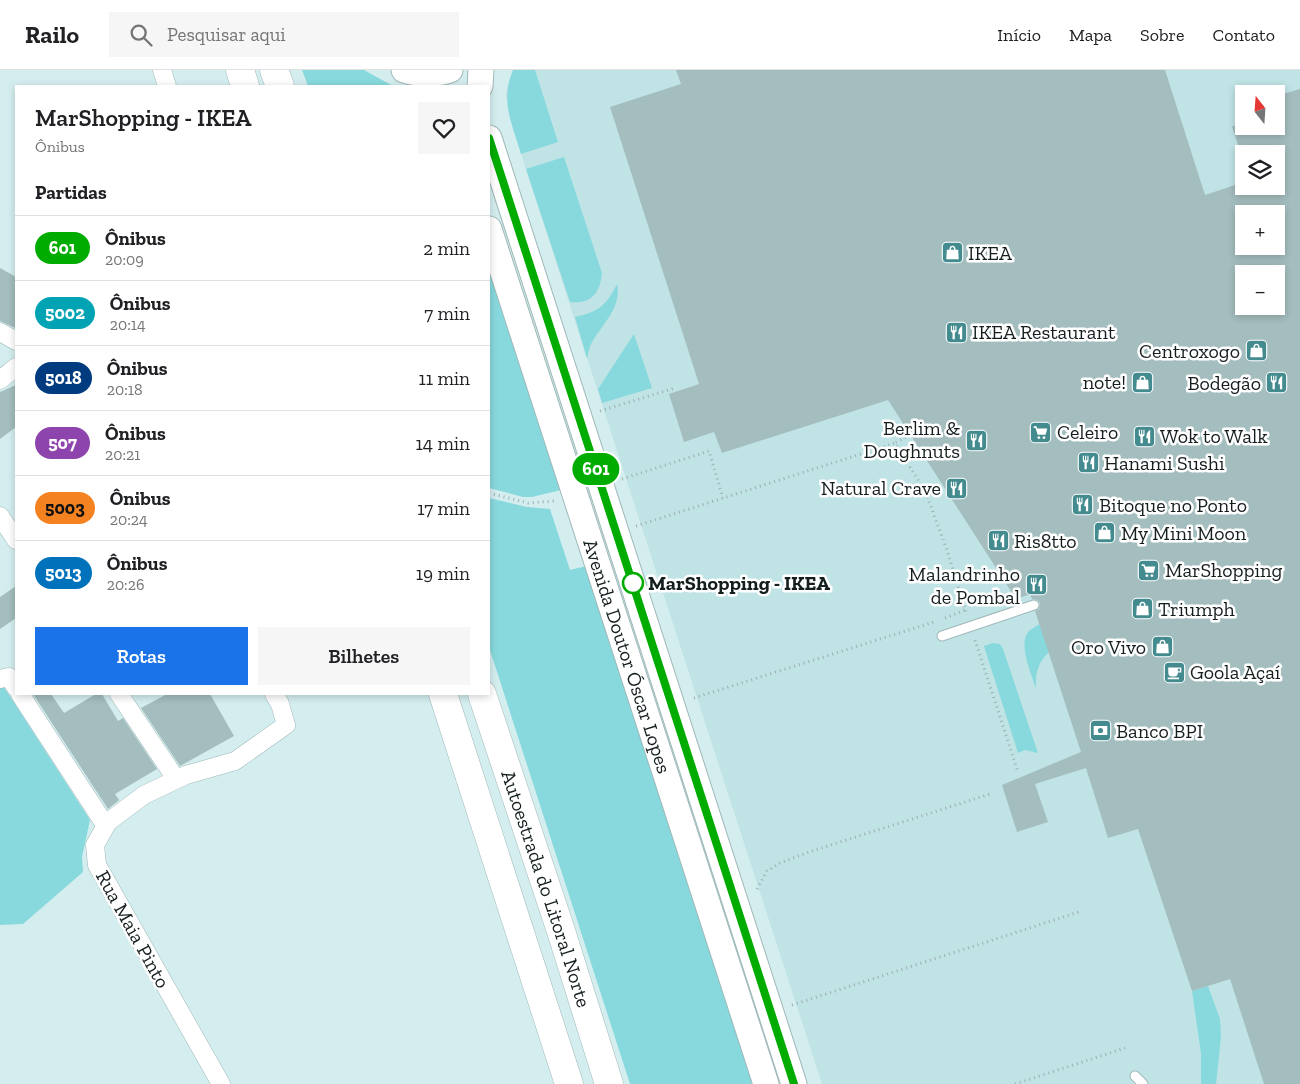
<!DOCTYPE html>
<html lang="pt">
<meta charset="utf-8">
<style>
:root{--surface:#fff;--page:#f6f6f6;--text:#202124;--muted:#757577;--line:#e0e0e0;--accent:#1a73e8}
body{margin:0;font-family:"Zilla Slab",serif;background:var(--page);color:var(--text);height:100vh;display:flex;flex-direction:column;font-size:19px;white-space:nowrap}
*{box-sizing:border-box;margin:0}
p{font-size:16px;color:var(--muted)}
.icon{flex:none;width:28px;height:28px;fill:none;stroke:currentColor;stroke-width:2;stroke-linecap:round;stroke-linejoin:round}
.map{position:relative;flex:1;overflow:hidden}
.sheet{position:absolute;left:15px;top:15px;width:475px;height:610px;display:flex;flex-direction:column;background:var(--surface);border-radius:0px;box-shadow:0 2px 8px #0003}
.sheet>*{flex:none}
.badge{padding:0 10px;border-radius:16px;font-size:18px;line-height:32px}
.needle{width:32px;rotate:343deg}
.fabs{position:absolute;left:1235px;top:15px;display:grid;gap:10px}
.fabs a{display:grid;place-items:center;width:50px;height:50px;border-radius:0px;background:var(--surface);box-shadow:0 2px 8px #0003;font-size:25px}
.map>.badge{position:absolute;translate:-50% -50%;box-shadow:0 0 0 2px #fff}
h2{padding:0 20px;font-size:19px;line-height:45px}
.round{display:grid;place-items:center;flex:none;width:52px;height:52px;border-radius:0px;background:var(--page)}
.summary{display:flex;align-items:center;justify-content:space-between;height:85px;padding:0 20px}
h1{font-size:24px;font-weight:600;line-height:38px}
.button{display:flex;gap:10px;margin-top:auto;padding:10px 20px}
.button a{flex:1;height:58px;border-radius:0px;background:var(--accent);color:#fff;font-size:20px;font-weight:600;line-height:58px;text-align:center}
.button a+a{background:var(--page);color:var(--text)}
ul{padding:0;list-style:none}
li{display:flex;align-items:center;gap:15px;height:65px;padding:0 20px;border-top:1px solid var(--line)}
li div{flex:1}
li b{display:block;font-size:19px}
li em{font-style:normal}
li .badge{min-width:55px;font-weight:700;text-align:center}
header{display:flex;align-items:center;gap:30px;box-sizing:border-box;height:70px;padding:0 25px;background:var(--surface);border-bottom:1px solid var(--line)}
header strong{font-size:24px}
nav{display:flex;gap:28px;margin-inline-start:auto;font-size:18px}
.search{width:350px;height:45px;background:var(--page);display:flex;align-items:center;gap:12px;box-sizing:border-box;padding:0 18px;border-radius:0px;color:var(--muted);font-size:19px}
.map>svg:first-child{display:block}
</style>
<header>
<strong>Railo</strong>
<div class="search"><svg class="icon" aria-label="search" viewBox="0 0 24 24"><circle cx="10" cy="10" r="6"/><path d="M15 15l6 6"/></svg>Pesquisar aqui</div>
<nav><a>Início</a><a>Mapa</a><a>Sobre</a><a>Contato</a></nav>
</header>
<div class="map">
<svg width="1300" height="1014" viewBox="0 0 1300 1014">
<rect width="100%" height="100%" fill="#d4eeef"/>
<path fill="#c0e3e5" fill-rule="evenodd" d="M 513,0 L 1300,0 L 1300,1014 L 822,1014 L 521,84 L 508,38 L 506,25 L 508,13 ZM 1244,24 L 1276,24 L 1276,56 L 1244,56 ZM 1244,84 L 1276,84 L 1276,116 L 1244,116 ZM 1244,144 L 1276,144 L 1276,176 L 1244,176 ZM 1244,204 L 1276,204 L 1276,236 L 1244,236 Z"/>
<path fill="#88d9dd" d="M 302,0 L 364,0 L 393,16 L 308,16 Z
M 513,0 L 535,0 L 558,72 L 521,84 C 512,52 500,33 513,0 Z
M 564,87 L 602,203 C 600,224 591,234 570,232 L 526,99 Z
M 489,197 L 561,420 L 532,427 L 523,427 L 489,418 Z
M 617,214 C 622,238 602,254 591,274 C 589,278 588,284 587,289 L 575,247 C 598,242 606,236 617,214 Z
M 634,264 L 652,318 L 602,333 L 598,319 Z
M 489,428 L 527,437 L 550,439 L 570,500 L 586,496 L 753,1014 L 630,1014 L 489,577 Z
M 1040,554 L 1049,582 C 1038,592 1035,604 1036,619 C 1032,605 1017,573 1029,561 C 1032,558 1037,556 1040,554 Z
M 993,573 L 1000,574 L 1003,579 L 1038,683 L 1025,680 L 1018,683 L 984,576 Z
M 4,617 L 90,750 L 82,787 L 83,802 L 23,854 L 0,855 L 0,618 Z
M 1208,916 L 1220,949 L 1221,967 L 1216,1014 L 1201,1014 L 1201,984 L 1192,921 Z"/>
<path fill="#a4bdbe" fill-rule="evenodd" d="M 676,0 L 1165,0 L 1205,125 L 1244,112 L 1244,116 L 1276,116 L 1276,84 L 1241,84 L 1232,56 L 1276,56 L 1276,26 L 1300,19 L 1300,1014 L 1264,1014 L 1230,909 L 1192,921 L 1138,759 L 1108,768 L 1086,698 L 1035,714 L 1048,752 L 1017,762 L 1002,715 L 1081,682 L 1035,541 L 1039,539 L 1040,533 L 1038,530 L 1032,529 L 1030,524 L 1016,529 L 888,330 L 722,383 L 714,362 L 684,372 L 669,324 L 699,314 L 610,37 L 681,14 ZM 1244,144 L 1276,144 L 1276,176 L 1244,176 ZM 1244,204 L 1276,204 L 1276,236 L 1244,236 Z
M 0,198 L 16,207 L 16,255 L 15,258 L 0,251 Z
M 16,315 L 16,357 L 0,369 L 0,322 Z
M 16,516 L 16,548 L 0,559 L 0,527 Z
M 33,624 L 51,624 L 64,643 L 96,624 L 102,624 L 118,651 L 123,648 L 157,699 L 115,724 L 119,730 L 108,739 Z
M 167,624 L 210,624 L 234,666 L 180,696 L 141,638 Z"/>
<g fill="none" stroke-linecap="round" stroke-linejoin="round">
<defs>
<path id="service" d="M 942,566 L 1034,535
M 1135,1006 L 1143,1014"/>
<path id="minor" d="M 162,0 L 167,16
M 0,262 L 16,271
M 0,310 L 16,297
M 0,446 L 16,470
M 0,609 L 9,607 L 16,618
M 20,624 L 102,750 L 108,752
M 119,624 L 176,709
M 221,1014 L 97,795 L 95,775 L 108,752 L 144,725 L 186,705 L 235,691 L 286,655 L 280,634 L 274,624"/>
<g id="secondary">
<path d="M 404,0 C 419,5 435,5 450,0"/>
<path d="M 480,16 L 481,0"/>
<path d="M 489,68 L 794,1014"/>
<path id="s1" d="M 489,159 L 766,1014"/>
</g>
<g id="motorway">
<path d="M 240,0 L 245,16"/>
<path d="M 274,0 L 280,16"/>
<path d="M 443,624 L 569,1014"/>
<path id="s2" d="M 482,624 L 561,861 L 609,1014"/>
</g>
</defs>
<use href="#service" stroke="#9fb8b9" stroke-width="11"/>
<use href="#minor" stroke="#9fb8b9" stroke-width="19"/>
<use href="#secondary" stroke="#9fb8b9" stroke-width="27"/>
<use href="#motorway" stroke="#9fb8b9" stroke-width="29"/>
<path stroke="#9bafb0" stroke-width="3" stroke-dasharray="1 4" stroke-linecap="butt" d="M 600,341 L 675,318
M 910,365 L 895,373 L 925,421 L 947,480 L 966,543
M 622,409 L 709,381 L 723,428
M 489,423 L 528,433 L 554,431
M 636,456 L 895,373
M 945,548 L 965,540
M 975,570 L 1018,702
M 694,628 L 937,551
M 757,819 L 767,801 L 780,793 L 809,782 L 993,723
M 792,935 L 1082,841
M 1015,1014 L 1125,978"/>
<use href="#service" stroke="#fff" stroke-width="9"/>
<use href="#minor" stroke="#fff" stroke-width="18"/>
<use href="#secondary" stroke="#fff" stroke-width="25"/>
<use href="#motorway" stroke="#fff" stroke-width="28"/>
</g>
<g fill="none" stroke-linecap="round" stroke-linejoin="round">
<defs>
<path id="line" d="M 489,68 L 794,1014"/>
</defs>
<use href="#line" stroke="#fff" stroke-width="11"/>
<use href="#line" stroke="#00ac00" stroke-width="8"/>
</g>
<defs>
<symbol id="shop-square" viewBox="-11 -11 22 22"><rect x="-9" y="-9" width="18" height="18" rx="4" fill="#438b8f" stroke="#fff"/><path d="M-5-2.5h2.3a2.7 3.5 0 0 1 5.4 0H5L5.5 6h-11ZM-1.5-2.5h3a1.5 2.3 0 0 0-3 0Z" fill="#fff"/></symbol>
<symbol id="restaurant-square" viewBox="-11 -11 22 22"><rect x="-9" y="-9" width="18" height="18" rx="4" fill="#438b8f" stroke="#fff"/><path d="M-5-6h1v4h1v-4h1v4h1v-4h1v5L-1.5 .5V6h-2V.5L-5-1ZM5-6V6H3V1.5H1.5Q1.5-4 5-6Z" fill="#fff"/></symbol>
<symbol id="supermarket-square" viewBox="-11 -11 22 22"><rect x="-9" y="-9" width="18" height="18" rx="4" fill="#438b8f" stroke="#fff"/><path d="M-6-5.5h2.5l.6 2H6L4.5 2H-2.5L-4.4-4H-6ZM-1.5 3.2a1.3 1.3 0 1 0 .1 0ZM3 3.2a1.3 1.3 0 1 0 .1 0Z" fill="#fff"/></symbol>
<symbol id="cafe-square" viewBox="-11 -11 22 22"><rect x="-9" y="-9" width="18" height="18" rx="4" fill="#438b8f" stroke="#fff"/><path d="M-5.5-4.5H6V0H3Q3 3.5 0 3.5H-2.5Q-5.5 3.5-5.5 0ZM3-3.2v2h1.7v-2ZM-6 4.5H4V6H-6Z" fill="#fff"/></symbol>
<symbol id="bank-square" viewBox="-11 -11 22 22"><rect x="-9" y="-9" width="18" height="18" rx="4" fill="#438b8f" stroke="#fff"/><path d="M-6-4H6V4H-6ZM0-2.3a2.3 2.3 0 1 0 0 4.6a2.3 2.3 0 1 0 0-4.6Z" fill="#fff"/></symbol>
</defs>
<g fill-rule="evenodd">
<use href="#shop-square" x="940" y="170" width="25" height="25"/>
<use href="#restaurant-square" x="944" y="250" width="25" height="25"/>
<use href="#shop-square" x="1244" y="268" width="25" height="25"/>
<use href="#shop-square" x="1130" y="300" width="25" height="25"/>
<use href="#restaurant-square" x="1264" y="300" width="25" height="25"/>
<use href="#supermarket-square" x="1028" y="350" width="25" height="25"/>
<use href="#restaurant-square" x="1132" y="354" width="25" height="25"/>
<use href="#restaurant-square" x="964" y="358" width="25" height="25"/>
<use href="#restaurant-square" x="1076" y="380" width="25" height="25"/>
<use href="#restaurant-square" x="944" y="406" width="25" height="25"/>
<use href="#restaurant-square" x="1070" y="422" width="25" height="25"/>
<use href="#shop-square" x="1092" y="450" width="25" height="25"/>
<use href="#restaurant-square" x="986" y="458" width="25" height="25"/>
<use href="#supermarket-square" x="1136" y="488" width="25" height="25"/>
<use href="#restaurant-square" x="1024" y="502" width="25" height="25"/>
<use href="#shop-square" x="1130" y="526" width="25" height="25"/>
<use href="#shop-square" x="1150" y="564" width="25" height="25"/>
<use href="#cafe-square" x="1162" y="590" width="25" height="25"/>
<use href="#bank-square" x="1088" y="648" width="25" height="25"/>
</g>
<circle fill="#fff" stroke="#00ac00" stroke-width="2.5" cx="633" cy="513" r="10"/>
<g text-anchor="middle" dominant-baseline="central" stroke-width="5" stroke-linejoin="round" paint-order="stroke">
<g font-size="20" fill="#151e1f" stroke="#fff" text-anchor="start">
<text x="968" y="183">IKEA</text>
<text x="972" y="262">IKEA Restaurant</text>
<text x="1240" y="281" text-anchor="end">Centroxogo</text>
<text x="1126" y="312" text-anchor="end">note!</text>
<text x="1261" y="313" text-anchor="end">Bodegão</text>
<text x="960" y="358" text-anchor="end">Berlim &amp;<tspan x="960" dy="23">Doughnuts</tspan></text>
<text x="1057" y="362">Celeiro</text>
<text x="1160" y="366">Wok to Walk</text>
<text x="1104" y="393">Hanami Sushi</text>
<text x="941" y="418" text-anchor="end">Natural Crave</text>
<text x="1099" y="435">Bitoque no Ponto</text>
<text x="1121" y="463">My Mini Moon</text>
<text x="1014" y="471">Ris8tto</text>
<text x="1165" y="500">MarShopping</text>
<text x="1020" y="504" text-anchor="end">Malandrinho<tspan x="1020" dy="23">de Pombal</tspan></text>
<text x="1158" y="539">Triumph</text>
<text x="1146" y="577" text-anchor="end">Oro Vivo</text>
<text x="1190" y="602">Goola Açaí</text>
<text x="1116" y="661">Banco BPI</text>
</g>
<g font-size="20" font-weight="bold" fill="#151e1f" stroke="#fff" text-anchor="start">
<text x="648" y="513">MarShopping - IKEA</text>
</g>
<g font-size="20" fill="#151e1f" stroke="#fff">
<text stroke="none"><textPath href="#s1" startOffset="449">Avenida Doutor Óscar Lopes</textPath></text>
<text stroke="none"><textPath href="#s2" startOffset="205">Autoestrada do Litoral Norte</textPath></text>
<text transform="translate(133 859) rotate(61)">Rua Maia Pinto</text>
</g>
</g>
</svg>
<div class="fabs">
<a><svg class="needle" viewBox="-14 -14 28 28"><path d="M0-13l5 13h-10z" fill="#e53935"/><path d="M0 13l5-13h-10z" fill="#757577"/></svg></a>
<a><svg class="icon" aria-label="layers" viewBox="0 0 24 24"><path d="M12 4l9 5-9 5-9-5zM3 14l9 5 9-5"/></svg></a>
<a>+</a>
<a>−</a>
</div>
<b class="badge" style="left:596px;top:399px;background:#00ac00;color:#fff">601</b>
<section class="sheet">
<div class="summary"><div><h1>MarShopping - IKEA</h1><p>Ônibus</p></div><a class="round"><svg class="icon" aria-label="heart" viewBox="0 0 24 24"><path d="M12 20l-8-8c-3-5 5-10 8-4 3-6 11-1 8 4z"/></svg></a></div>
<h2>Partidas</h2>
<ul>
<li><span class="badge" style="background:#00ac00;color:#fff">601</span><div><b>Ônibus</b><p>20:09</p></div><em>2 min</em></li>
<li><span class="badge" style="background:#00a3b4;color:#fff">5002</span><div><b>Ônibus</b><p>20:14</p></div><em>7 min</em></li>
<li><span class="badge" style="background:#003b80;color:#fff">5018</span><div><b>Ônibus</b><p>20:18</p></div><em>11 min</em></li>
<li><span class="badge" style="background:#8e44ad;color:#fff">507</span><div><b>Ônibus</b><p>20:21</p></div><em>14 min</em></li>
<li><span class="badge" style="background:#f58220;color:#111">5003</span><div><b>Ônibus</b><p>20:24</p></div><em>17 min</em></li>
<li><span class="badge" style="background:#0072bc;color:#fff">5013</span><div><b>Ônibus</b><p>20:26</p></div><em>19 min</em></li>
</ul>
<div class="button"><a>Rotas</a><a>Bilhetes</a></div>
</section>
</div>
